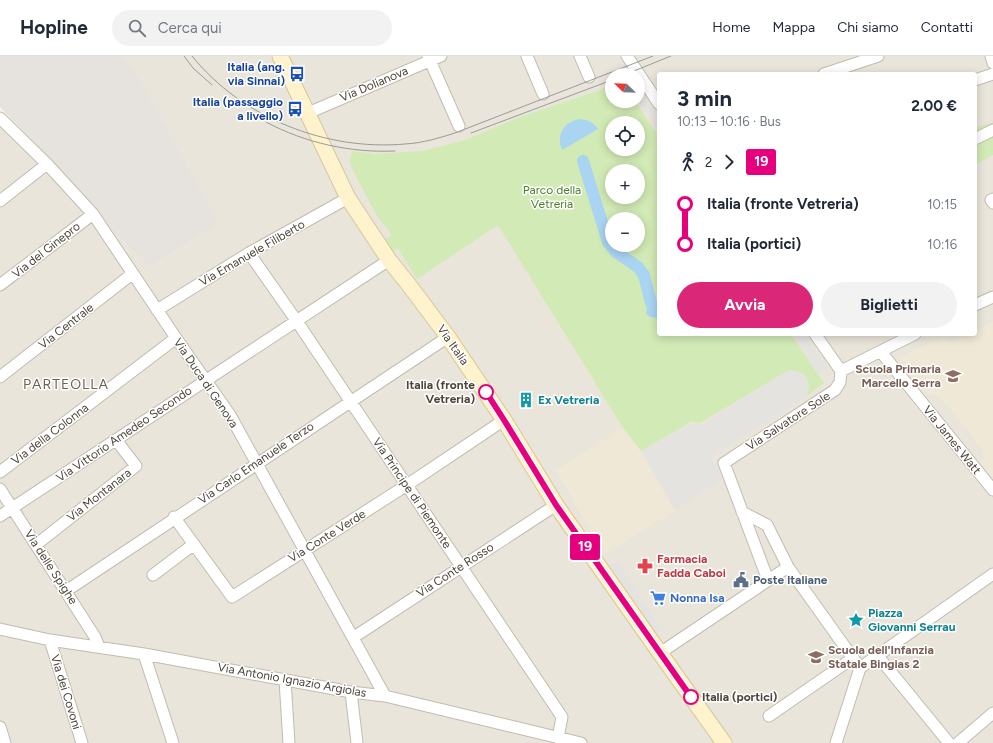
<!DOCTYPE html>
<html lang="it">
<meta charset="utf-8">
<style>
:root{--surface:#fff;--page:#f2f2f3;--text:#1f2937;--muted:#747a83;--line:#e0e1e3;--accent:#db2777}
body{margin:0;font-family:Figtree,sans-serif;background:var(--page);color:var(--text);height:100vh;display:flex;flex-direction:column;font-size:15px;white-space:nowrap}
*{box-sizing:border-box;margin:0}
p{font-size:13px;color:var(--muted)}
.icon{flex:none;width:22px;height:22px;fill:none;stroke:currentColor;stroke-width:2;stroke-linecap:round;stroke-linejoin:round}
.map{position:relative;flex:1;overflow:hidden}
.side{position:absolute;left:657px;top:16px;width:320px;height:264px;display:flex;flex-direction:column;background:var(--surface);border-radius:4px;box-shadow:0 2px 10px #0003}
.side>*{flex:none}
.badge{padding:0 8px;border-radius:3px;font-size:14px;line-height:26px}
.needle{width:26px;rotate:293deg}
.buttons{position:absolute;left:605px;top:12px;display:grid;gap:8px}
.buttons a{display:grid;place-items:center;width:40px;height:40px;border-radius:50%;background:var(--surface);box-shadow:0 2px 10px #0003;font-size:20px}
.map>.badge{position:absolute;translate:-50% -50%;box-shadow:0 0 0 2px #fff}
.legs{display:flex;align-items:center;gap:6px;height:44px;padding:0 20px;font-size:13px}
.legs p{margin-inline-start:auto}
.headline{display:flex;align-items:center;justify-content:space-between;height:68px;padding:0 20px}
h1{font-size:22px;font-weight:700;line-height:30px}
.cta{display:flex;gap:8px;margin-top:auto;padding:8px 20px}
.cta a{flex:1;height:46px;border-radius:24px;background:var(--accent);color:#fff;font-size:16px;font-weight:700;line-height:46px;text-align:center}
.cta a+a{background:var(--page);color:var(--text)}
ul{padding:0 20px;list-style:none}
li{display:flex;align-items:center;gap:14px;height:40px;font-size:15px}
li i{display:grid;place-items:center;width:6px;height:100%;margin:0 5px;background:currentColor}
li i::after{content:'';width:10px;height:10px;margin:-5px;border:3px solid;border-radius:50%;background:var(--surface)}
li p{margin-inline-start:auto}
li:first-child i{background:linear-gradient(#0000 50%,currentColor 0)}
li:last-child i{background:linear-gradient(currentColor 50%,#0000 0)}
header{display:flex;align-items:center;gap:24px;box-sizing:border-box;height:56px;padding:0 20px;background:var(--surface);border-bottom:1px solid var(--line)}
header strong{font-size:19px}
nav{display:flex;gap:22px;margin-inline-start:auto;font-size:14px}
.search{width:280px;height:36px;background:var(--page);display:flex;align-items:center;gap:10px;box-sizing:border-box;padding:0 14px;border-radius:22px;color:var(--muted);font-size:15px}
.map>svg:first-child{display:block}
</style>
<header>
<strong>Hopline</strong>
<div class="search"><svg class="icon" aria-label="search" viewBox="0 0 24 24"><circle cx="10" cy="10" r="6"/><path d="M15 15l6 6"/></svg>Cerca qui</div>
<nav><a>Home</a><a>Mappa</a><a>Chi siamo</a><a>Contatti</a></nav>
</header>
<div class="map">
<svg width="993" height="687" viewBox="0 0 993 687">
<rect width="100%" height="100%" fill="#f6f3ec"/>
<path fill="#eae5da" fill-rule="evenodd" d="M 124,0 L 993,0 L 993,687 L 0,687 L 0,69 L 39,104 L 150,211 L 219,167 L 144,29 ZM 659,18 L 975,18 L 975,278 L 659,278 ZM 612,19 L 638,19 L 638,45 L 612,45 ZM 612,67 L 638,67 L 638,93 L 612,93 ZM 612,115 L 638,115 L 638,141 L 612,141 ZM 612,163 L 638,163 L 638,189 L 612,189 Z"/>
<path fill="#e6e2dd" d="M 0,0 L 124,0 L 144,29 L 219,167 L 150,211 L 59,123 L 64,117 L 0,51 Z"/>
<path fill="#efe8d6" d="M 993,266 L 993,422 L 981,408 L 984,395 L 940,340 L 927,338 L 898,302 L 945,280 L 949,286 L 967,278 L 975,278 L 975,274 Z
M 623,372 L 641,395 L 675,455 L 604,498 L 556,414 Z"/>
<path fill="#d2eab5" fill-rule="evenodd" d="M 612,30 L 612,45 L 635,45 L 659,81 L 659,278 L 791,278 L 824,327 L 807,340 C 812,322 805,317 789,314 L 700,367 L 691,366 L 641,395 L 623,372 L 498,169 L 417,223 L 398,192 L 391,197 L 382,186 L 392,179 L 377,160 L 352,113 L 350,107 L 352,95 L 375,98 L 422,95 L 462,85 L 520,61 ZM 612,67 L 638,67 L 638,93 L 612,93 ZM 612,115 L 638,115 L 638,141 L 612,141 ZM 612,163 L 638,163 L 638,189 L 612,189 Z
M 993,66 L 993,99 L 975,109 L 975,72 Z"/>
<path fill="#e5e3e0" d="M 659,34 L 659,76 L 639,46 Z
M 791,278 L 805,278 L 827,311 L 818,318 Z
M 789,314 L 802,317 L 806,321 L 809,328 L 807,340 L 711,401 L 723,423 L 675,454 L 641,395 L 691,368 L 702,369 Z
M 618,505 L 662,573 L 653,579 L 609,510 Z"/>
<path fill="#a9d4f2" d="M 580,63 C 588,64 593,66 598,73 L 562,94 C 556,79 563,66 580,63 Z
M 656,244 L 659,245 L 659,261 C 655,263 650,261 646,258 C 647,250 650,247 656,244 Z"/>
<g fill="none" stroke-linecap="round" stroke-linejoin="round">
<path stroke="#a9d4f2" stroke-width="12" d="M 583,105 L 608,186 L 616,196 L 638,211 L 644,219 L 651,247"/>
<defs>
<path id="street" d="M 428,0 L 459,70
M 527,0 L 543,38
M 580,0 L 589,21
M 627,0 L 659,48
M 991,0 L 993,7
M 824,18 L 878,0
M 975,24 L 993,18
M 308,57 L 441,0
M 0,62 L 47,108 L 93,158 L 176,282 L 230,359 L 385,640
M 975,81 L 977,82 L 993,74
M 993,143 L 991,144 L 993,147
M 0,145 L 47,108
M 249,197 L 296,264 L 562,661 L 558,682
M 0,229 L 93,158
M 975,249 L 993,241
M 157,254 L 249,197 L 348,142
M 815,278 L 841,315
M 881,296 L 993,434
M 841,315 L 915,278
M 0,321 L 132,218
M 0,416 L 176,282
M 0,433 L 95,581 L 99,591
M 742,456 L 767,469 L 788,511 L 860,612
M 0,460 L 389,204
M 174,461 L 232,541 L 407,429 L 504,364
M 37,488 L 136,410 L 116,384
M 153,519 L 194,488
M 768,524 L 724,407 L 835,334 L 840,326 L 841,315
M 66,535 L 448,281
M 0,573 L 50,584 L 144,598 L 351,636 L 385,640 L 581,687
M 354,581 L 556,449
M 50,584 L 82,687
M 660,597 L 788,511
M 144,598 L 173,687
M 877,599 L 949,687
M 860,612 L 993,518
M 285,624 L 289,687
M 351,636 L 357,687
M 769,660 L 853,602
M 0,671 L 5,687
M 836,687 L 860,612
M 958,687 L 993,657"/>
<path id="secondary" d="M 280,0 L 348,142 L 389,204 L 409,229 L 448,281 L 504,364 L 556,449 L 655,590 L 724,687"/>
</defs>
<use href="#street" stroke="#c2bbae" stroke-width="13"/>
<use href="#secondary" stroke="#d6c79b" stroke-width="17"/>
<use href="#street" stroke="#fff" stroke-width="11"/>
<use href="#secondary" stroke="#fff3cd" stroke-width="15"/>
<path stroke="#9a9a9a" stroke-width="1" d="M 184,0 L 193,12 L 212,29
M 192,0 C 242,62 326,95 405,88 C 423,87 439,82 455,77 L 653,0
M 624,19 L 671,0
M 266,66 C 305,87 351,97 395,95
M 471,77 L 612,24"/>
</g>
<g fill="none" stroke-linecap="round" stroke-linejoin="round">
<defs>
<path id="line-1" d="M 486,336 L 504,364 L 556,449 L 691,641"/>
</defs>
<use href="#line-1" stroke="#fff" stroke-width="9"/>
<use href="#line-1" stroke="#e6007e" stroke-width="6"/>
</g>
<defs>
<symbol id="bus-bare" viewBox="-9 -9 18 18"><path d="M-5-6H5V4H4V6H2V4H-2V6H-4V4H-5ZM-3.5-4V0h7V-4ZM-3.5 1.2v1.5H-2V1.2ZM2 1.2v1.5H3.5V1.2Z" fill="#1a4fb4" stroke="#fff" stroke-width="2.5" paint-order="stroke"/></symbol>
<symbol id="school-bare" viewBox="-9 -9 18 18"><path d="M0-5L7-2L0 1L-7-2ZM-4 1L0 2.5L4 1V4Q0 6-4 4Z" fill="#8d6e63" stroke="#fff" stroke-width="2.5" paint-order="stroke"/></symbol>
<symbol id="building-bare" viewBox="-9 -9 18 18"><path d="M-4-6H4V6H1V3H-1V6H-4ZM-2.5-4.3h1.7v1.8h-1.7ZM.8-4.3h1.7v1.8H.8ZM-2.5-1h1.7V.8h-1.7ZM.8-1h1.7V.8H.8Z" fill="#0f9aa8" stroke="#fff" stroke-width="2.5" paint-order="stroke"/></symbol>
<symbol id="pharmacy-bare" viewBox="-9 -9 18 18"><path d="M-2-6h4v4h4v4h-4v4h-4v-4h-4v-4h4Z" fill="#e0444e" stroke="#fff" stroke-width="2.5" paint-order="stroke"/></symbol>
<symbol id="civic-bare" viewBox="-9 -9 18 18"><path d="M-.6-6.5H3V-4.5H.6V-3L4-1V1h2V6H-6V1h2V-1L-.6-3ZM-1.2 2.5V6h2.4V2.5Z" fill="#5c6f8a" stroke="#fff" stroke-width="2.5" paint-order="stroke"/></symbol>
<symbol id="supermarket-bare" viewBox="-9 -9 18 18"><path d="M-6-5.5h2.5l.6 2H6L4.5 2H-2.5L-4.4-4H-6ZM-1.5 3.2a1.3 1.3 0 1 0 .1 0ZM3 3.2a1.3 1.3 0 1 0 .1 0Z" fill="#3f7fe0" stroke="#fff" stroke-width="2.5" paint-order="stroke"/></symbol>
<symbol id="sight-bare" viewBox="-9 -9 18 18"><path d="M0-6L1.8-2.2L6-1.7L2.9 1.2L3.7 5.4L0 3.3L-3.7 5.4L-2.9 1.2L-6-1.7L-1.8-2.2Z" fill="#0f9aa8" stroke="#fff" stroke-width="2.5" paint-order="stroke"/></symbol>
</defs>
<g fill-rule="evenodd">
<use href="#bus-bare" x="286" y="7" width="22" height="22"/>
<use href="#bus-bare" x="284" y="42" width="22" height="22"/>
<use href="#school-bare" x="942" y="309" width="22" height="22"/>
<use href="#building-bare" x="515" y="333" width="22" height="22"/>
<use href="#pharmacy-bare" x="634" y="499" width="22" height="22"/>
<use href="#civic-bare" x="730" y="513" width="22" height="22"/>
<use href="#supermarket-bare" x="647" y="531" width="22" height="22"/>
<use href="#sight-bare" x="845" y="553" width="22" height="22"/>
<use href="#school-bare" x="805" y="590" width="22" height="22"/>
</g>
<g fill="#fff" stroke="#e6007e" stroke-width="2">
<circle cx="486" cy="336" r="7"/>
<circle cx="691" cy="641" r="7"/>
</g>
<g text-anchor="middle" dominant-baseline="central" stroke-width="3" stroke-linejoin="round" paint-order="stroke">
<g font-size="12" font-weight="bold" fill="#164399" stroke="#fff" text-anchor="end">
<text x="285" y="11">Italia (ang.<tspan x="285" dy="14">via Sinnai)</tspan></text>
<text x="283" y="46">Italia (passaggio<tspan x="283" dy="14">a livello)</tspan></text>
</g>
<g font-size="12" fill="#4b4439" stroke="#fff">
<text transform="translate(374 28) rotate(-23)">Via Dolianova</text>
<text transform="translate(46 194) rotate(-38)">Via del Ginepro</text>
<text transform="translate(252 197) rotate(-30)">Via Emanuele Filiberto</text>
<text transform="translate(66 270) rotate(-38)">Via Centrale</text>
<text transform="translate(453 289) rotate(55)">Via Italia</text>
<text transform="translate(206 327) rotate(56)">Via Duca di Genova</text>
<text transform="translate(788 365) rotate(-33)">Via Salvatore Sole</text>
<text transform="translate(50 378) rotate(-37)">Via della Colonna</text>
<text transform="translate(124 378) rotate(-34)">Via Vittorio Amedeo Secondo</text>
<text transform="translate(952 384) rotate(51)">Via James Watt</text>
<text transform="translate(256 407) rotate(-34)">Via Carlo Emanuele Terzo</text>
<text transform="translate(412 437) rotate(56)">Via Principe di Piemonte</text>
<text transform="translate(99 439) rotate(-38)">Via Montanara</text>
<text transform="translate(327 480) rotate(-32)">Via Conte Verde</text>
<text transform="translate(51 511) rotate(57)">Via delle Spighe</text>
<text transform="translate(455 514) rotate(-33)">Via Conte Rosso</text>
<text transform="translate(292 624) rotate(10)">Via Antonio Ignazio Argiolas</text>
<text transform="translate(66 636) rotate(73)">Via dei Covoni</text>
</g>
<g font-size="12" fill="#4a7f2a" stroke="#fff">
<text x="552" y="134">Parco della<tspan x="552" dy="14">Vetreria</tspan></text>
</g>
<g font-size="12" font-weight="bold" fill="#785e54" stroke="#fff" text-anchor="end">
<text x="941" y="313">Scuola Primaria<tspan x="941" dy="14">Marcello Serra</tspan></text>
<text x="828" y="594" text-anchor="start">Scuola dell'Infanzia<tspan x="828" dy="14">Statale Bingias 2</tspan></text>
</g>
<g font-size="12" font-weight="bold" fill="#4b4439" stroke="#fff" text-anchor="end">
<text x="475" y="329">Italia (fronte<tspan x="475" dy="14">Vetreria)</tspan></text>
<text x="702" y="641" text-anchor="start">Italia (portici)</text>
</g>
<g font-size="12" font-weight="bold" fill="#0d838f" stroke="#fff" text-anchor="start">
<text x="538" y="344">Ex Vetreria</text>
<text x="868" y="557">Piazza<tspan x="868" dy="14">Giovanni Serrau</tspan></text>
</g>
<g font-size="12" font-weight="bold" fill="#be3a42" stroke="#fff" text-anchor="start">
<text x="657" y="503">Farmacia<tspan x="657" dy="14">Fadda Caboi</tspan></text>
</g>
<g font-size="12" font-weight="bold" fill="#4e5e75" stroke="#fff" text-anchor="start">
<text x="753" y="524">Poste Italiane</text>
</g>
<g font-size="12" font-weight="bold" fill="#366cbe" stroke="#fff" text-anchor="start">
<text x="670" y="542">Nonna Isa</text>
</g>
<g font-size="14" letter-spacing="1" fill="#6e6250" stroke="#fff">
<text x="66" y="328">PARTEOLLA</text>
</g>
</g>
</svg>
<div class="buttons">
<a><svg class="needle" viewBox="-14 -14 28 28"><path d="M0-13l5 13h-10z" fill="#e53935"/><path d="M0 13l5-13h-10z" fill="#747a83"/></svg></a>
<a><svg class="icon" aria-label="locate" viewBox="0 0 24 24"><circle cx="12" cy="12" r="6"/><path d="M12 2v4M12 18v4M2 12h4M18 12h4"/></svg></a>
<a>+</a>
<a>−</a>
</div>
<b class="badge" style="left:585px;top:491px;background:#e6007e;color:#fff">19</b>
<section class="side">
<div class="headline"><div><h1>3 min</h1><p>10:13 – 10:16 · Bus</p></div><b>2.00 €</b></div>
<div class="legs"><svg class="icon" aria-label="walk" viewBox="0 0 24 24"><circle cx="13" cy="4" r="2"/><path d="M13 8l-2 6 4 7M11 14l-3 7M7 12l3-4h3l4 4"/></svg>2<svg class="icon" aria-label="forward" viewBox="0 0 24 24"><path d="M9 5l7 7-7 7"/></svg><b class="badge" style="background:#e6007e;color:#fff">19</b></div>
<ul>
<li><i style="color:#e6007e"></i><b>Italia (fronte Vetreria)</b><p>10:15</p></li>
<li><i style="color:#e6007e"></i><b>Italia (portici)</b><p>10:16</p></li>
</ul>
<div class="cta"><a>Avvia</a><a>Biglietti</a></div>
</section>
</div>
